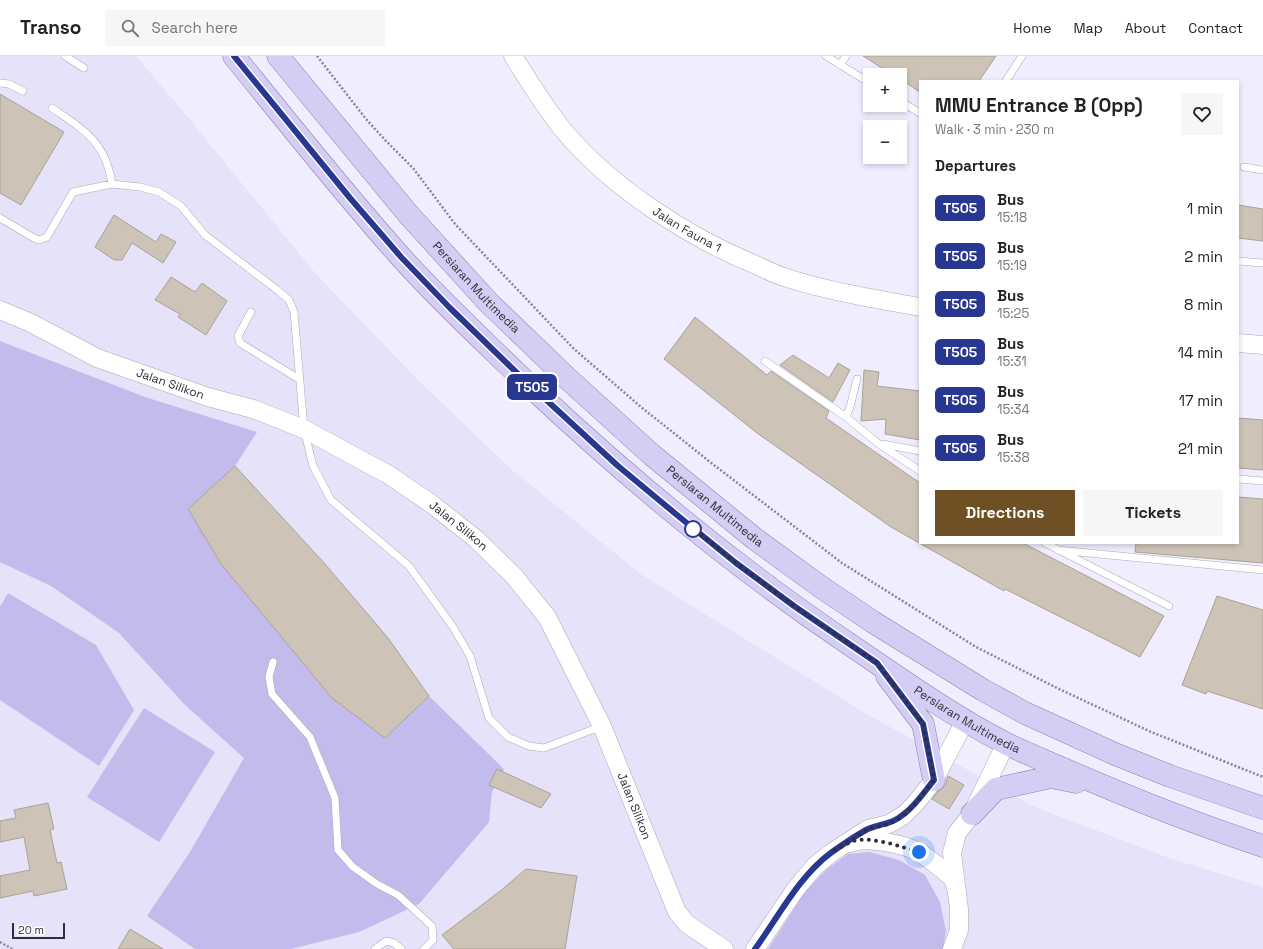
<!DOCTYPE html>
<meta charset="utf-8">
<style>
:root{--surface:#fff;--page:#f6f6f6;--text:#222;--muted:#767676;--line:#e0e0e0;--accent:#6f5025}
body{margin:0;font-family:"Space Grotesk",sans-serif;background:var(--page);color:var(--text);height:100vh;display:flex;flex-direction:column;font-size:15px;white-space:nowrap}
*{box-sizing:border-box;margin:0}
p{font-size:13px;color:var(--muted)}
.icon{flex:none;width:22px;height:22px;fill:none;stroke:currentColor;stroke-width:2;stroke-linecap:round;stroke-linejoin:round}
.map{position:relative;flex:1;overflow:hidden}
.drawer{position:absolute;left:919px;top:24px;width:320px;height:464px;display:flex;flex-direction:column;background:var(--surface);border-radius:0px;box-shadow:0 2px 6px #0003}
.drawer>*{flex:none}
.badge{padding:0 8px;border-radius:6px;font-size:14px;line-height:26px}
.buttons{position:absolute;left:863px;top:12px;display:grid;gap:8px}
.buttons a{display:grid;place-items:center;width:44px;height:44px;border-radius:0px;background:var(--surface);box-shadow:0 2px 6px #0003;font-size:20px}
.scale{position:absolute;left:12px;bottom:10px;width:53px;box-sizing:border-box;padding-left:4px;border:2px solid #2f2f35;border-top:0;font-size:11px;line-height:14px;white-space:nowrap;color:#2f2f35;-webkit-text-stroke:3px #fff;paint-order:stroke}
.you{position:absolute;width:20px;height:20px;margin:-10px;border:3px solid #fff;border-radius:50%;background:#1a73e8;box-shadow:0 0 0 6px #1a73e833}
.map>.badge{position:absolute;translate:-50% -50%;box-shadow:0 0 0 2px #fff}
h2{padding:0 16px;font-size:15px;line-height:36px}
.round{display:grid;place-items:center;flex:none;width:42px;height:42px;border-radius:0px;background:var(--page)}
.head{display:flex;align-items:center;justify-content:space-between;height:68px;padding:0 16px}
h1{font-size:19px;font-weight:800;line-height:30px}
.cta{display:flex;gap:8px;margin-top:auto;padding:8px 16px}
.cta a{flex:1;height:46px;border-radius:0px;background:var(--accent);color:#fff;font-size:16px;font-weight:800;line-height:46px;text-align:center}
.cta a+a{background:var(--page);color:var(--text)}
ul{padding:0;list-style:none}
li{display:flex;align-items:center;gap:12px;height:48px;padding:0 16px}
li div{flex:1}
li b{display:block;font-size:15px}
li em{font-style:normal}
li .badge{min-width:44px;font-weight:700;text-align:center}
header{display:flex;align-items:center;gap:24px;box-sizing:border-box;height:56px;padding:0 20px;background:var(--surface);border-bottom:1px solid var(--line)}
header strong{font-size:19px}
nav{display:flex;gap:22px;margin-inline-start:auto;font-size:14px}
.search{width:280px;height:36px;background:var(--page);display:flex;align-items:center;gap:10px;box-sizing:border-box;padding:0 14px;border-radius:0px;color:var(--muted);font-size:15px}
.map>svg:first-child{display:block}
</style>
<header>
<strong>Transo</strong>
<div class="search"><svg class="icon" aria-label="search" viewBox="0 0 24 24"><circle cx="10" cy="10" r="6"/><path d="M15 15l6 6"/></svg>Search here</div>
<nav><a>Home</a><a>Map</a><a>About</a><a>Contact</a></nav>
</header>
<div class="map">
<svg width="1263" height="893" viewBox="0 0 1263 893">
<rect width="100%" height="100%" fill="#f0eefe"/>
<path fill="#e5e2f9" d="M 0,0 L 136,0 L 177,48 L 315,217 L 418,324 L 512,414 L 642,519 L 870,660 L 1035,751 L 1169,802 L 1263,831 L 1263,893 L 0,893 Z"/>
<path fill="#c3bbec" d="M 0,285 L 145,341 L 257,376 L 235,410 L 188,453 L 221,508 L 332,642 L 385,682 L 429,640 L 504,713 L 492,736 L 489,766 L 419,848 L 359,876 L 291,893 L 195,893 L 147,860 L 190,796 L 244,702 L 185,649 L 119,577 L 51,530 L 0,506 Z
M 8,537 L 96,589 L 134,654 L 99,710 L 0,644 L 0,551 Z
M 144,652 L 215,696 L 159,786 L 87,741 Z
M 869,796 L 899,804 L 925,819 L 940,846 L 946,875 L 943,893 L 768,893 L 806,834 L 827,813 L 848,798 Z"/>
<path fill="#cec3b7" stroke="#aba195" d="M 863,0 L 996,0 L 979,25 L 920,25 L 920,36 L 900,23 L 900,19 L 893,19 Z
M 0,38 L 64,76 L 21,149 L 0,137 Z
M 1238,149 L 1263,153 L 1263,185 L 1238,182 Z
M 114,159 L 156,186 L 161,178 L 176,186 L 163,207 L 132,187 L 122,204 L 114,204 L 95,191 Z
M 171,221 L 195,236 L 202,227 L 227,245 L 206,279 L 178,261 L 180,258 L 155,244 Z
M 695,261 L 767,319 L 771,315 L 829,355 L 826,362 L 920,427 L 920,487 L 1023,487 L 1164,560 L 1140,601 L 1005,533 L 1004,535 L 891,471 L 757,377 L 664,303 Z
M 793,299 L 829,322 L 838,307 L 850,314 L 833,346 L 780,309 Z
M 864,314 L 879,316 L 877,330 L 920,335 L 920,384 L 885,378 L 886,363 L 861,365 Z
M 1238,362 L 1263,364 L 1263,414 L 1238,412 Z
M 235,410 L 325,508 L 388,582 L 429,640 L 385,682 L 332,642 L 221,508 L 188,453 Z
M 1238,441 L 1263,443 L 1263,507 L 1135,496 L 1136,487 L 1238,487 Z
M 1217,540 L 1263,554 L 1263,653 L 1207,635 L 1206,638 L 1182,629 Z
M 497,713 L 551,738 L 541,752 L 489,729 Z
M 948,720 L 964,729 L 949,753 L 932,743 L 938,735 L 942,733 L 946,728 Z
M 48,747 L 54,773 L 50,774 L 57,807 L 61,806 L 67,833 L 34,840 L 33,835 L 0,842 L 0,820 L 30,814 L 24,781 L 0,786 L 0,765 L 16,762 L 14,754 Z
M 526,813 L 577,820 L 565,893 L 454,893 L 442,879 L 499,836 Z
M 130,873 L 163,893 L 118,893 Z"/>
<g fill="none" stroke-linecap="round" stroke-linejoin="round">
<defs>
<path id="service" d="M 65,0 L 84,12
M 826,0 L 870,27
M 840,9 L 846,0
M 1006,25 L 1022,0
M 0,27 L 9,28 L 23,35
M 900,45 L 920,57
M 52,52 C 84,74 106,86 112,128
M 1244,111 L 1263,114
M 0,162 L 34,182 L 39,184 L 47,181 L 73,136 L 112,128 L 140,131 L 159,136 L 181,150 L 205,179 L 276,233 L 289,244 L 294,256 L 304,373 L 313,410 L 331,444 L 409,510 L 453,571 L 470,600 L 489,662 L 508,681 L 529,690 L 544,692 L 602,670
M 1238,205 L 1263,207
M 251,256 L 238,280 L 240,287 L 299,323
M 765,305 L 846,361
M 857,323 L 850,351 L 846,361 L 879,388 L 920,415
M 883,388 L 920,395
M 1238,423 L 1263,425
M 1045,487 L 1169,550
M 1058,494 L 1263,514
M 273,606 L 269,621 L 272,638 L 310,681 L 335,742 L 338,794 L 353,811 L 377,828 L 398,839 L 432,870 L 433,884 L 424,893
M 375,893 L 386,885 L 394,887 L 401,893"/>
<g id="tertiary">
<path id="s1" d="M 513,0 C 529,25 545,52 564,75 C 612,132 688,181 756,209 C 766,214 777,219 787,222 C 831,236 875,243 920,251"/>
<path id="s2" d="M 0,254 L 31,267 L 97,302 L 208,341 L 253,353 L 304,373 L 389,419 L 433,449 L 476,483 L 513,519 L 547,561 L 602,670 L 677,856 L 687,868 L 724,893"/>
<path d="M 1238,287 L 1263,289"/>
<path d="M 850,787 C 866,780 903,788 919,796 C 924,799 950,819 953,823 C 954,826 955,829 956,832"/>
<path d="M 755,893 L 795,834 L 814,811 L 831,797 L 868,773 L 889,768 L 904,759 L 915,748 L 934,724 L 965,665"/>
<path d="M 952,893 L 959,874 L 959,853 L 952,797 L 957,777 L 972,758 L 1006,687"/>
</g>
<g id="primary">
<path id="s3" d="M 234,0 C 288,67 342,135 399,199 C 440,245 486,287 530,330 C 630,424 735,511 849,588 C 899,622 951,659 1005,687 C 1025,697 1045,705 1066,714 C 1130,742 1196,768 1263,790"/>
<path id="s4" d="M 278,0 L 408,158 L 488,246 L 567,322 L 652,399 L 755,483 L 821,531 L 873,566 L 983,634 L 1025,657 L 1115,698 L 1170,720 L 1263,752"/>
<path d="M 887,620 L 923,668 L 934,724"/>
<path d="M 972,758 L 996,733 L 1051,721 L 1076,726"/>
</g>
</defs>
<use href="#service" stroke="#aba9b7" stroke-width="8"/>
<use href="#tertiary" stroke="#aba9b7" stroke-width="19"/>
<use href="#primary" stroke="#8880ad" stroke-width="23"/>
<path stroke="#888791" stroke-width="2.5" stroke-dasharray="2 2" stroke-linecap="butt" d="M 317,0 L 366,63 L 385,84 L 413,112 L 455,168 L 573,292 L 641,351 L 710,406 L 842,507 L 976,591 L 1057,632 L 1149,675 L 1263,721
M 0,886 L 12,893"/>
<use href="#service" stroke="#fff" stroke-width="7"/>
<use href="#tertiary" stroke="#fff" stroke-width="18"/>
<use href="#primary" stroke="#d4cdf4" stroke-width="22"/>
</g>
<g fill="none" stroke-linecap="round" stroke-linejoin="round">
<defs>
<path id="line" d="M 234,0 L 350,142 L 401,201 L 450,252 L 517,317 L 618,410 L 677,459 L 736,507 L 794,550 L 877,607 L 923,668 L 934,724 C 925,735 916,749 904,758 C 891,769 881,767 868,773 C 858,778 842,789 832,796 C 799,820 779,860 755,893"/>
</defs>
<use href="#line" stroke="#fff" stroke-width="9"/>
<use href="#line" stroke="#283890" stroke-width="6"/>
<path stroke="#2f2f35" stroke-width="4" stroke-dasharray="0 7.2" d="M 693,473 L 689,469 L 736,507 L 794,550 L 877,607 L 923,668 L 934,724 L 915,748 L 904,759 L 889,768 L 868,773 L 832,796 C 839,792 846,788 854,785 C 872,780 902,791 919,796"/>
</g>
<circle fill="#fff" stroke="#283890" stroke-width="2" cx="693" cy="473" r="8"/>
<g text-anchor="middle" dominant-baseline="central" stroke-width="3.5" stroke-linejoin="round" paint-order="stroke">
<g font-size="12" fill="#2f2f35" stroke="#fff">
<text stroke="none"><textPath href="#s1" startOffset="249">Jalan Fauna 1</textPath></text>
<text stroke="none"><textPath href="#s4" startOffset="305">Persiaran Multimedia</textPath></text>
<text stroke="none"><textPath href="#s2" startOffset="186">Jalan Silikon</textPath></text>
<text stroke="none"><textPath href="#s4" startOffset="629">Persiaran Multimedia</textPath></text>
<text stroke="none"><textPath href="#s2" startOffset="510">Jalan Silikon</textPath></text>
<text stroke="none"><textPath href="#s3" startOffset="995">Persiaran Multimedia</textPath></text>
<text stroke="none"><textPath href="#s2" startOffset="846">Jalan Silikon</textPath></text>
</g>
</g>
</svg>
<div class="buttons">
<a>+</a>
<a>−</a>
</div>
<div class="scale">20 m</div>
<div class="you" style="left:919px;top:796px"></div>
<b class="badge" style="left:532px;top:331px;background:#283890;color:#fff">T505</b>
<section class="drawer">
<div class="head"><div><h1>MMU Entrance B (Opp)</h1><p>Walk · 3 min · 230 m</p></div><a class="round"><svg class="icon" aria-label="heart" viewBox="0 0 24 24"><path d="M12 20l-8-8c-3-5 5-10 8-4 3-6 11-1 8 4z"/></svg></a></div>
<h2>Departures</h2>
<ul>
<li><span class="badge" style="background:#283890;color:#fff">T505</span><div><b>Bus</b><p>15:18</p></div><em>1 min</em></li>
<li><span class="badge" style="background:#283890;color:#fff">T505</span><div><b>Bus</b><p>15:19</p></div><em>2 min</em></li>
<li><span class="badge" style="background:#283890;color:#fff">T505</span><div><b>Bus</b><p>15:25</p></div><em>8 min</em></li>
<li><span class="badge" style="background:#283890;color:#fff">T505</span><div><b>Bus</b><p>15:31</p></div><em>14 min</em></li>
<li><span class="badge" style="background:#283890;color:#fff">T505</span><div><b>Bus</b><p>15:34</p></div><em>17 min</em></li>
<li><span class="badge" style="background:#283890;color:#fff">T505</span><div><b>Bus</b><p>15:38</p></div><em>21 min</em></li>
</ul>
<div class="cta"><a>Directions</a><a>Tickets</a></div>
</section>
</div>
